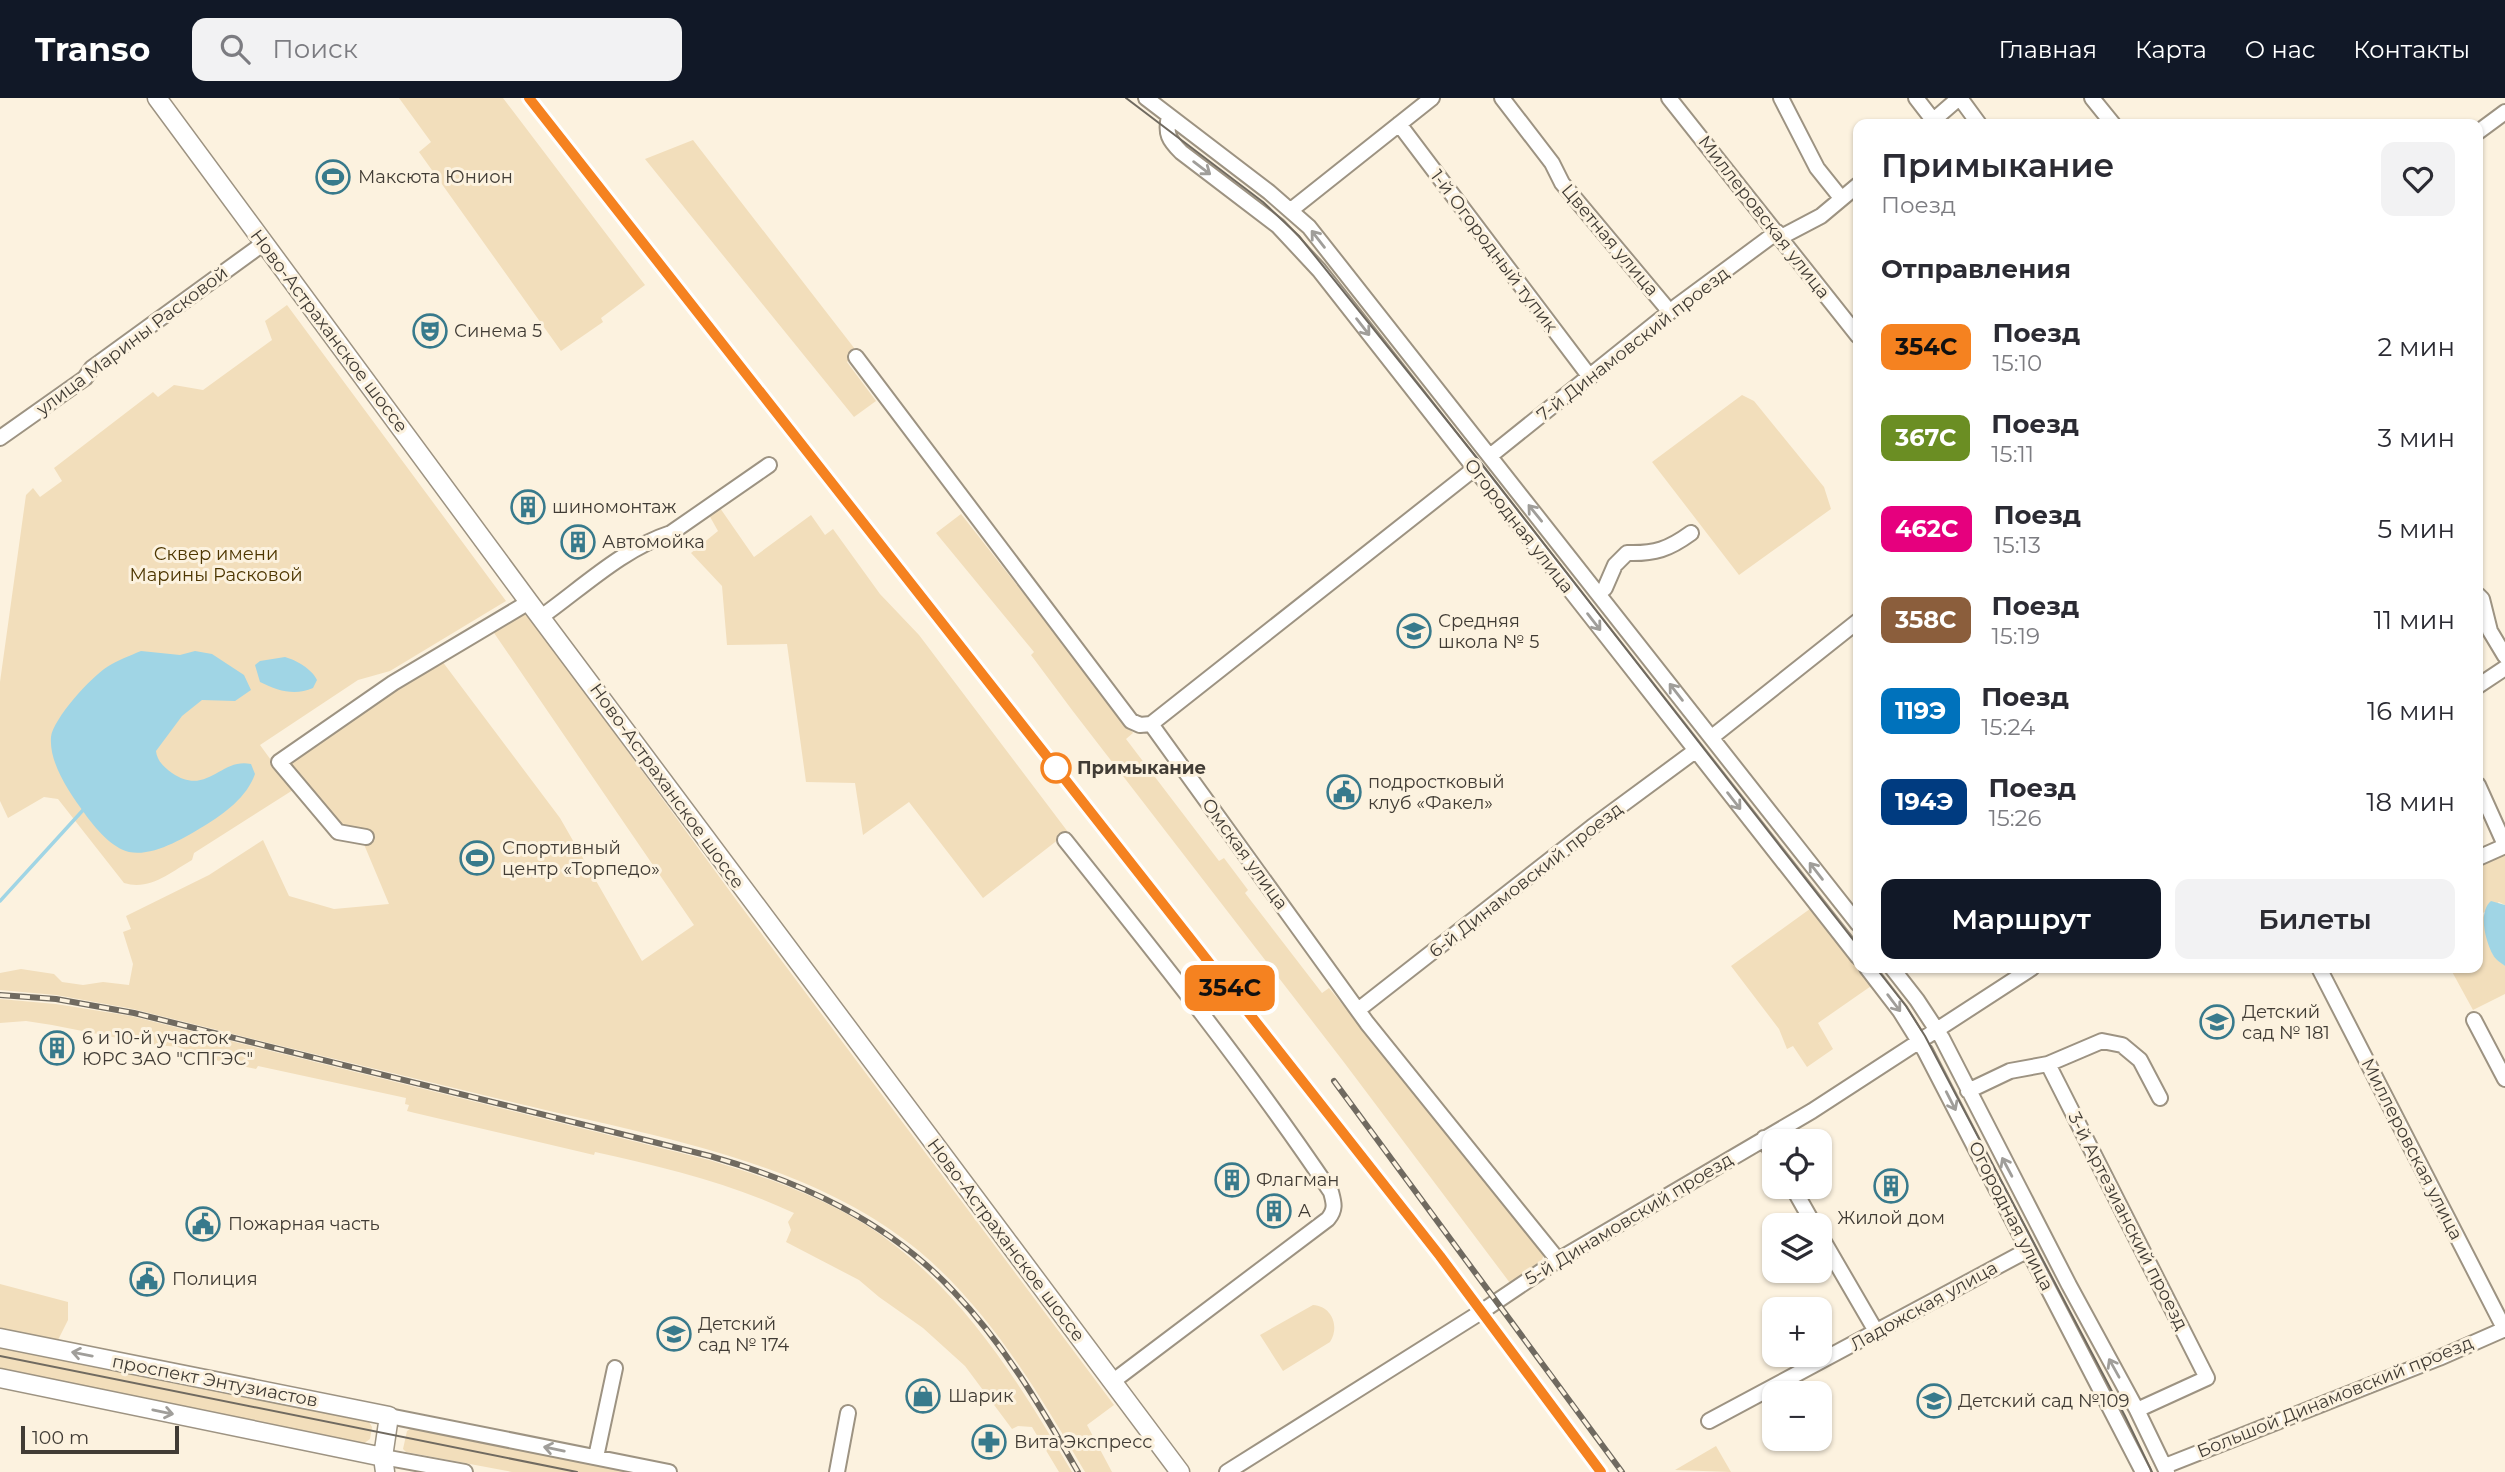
<!DOCTYPE html>
<html lang="ru">
<meta charset="utf-8">
<style>
:root{--surface:#fff;--page:#f2f2f3;--text:#2b2b33;--muted:#7c7c81;--accent:#111827}
body{margin:0;font-family:Montserrat,sans-serif;background:var(--page);color:var(--text);height:100vh;display:flex;flex-direction:column;font-size:26px;white-space:nowrap}
*{box-sizing:border-box;margin:0}
p{font-size:23px;color:var(--muted)}
.icon{flex:none;width:38px;height:38px;fill:none;stroke:currentColor;stroke-width:2;stroke-linecap:round;stroke-linejoin:round}
.map{position:relative;flex:1;overflow:hidden}
.panel{position:absolute;left:1853px;top:21px;width:630px;height:854px;display:flex;flex-direction:column;background:var(--surface);border-radius:14px;box-shadow:0 2px 5px #0004}
.panel>*{flex:none}
.badge{padding:0 14px;border-radius:10px;font-size:24px;line-height:46px}
.fabs{position:absolute;left:1762px;top:1031px;display:grid;gap:14px}
.fabs a{display:grid;place-items:center;width:70px;height:70px;border-radius:14px;background:var(--surface);box-shadow:0 2px 5px #0004;font-size:35px}
.scale{position:absolute;left:21px;bottom:18px;width:158px;box-sizing:border-box;padding-left:7px;border:4px solid #413c35;border-top:0;font-size:19px;line-height:24px;white-space:nowrap;color:#413c35;-webkit-text-stroke:5px #fcf2df;paint-order:stroke}
.map>.badge{position:absolute;translate:-50% -50%;box-shadow:0 0 0 4px #fff}
h2{padding:0 28px;font-size:26px;line-height:63px}
.round{display:grid;place-items:center;flex:none;width:74px;height:74px;border-radius:14px;background:var(--page)}
.overview{display:flex;align-items:center;justify-content:space-between;height:119px;padding:0 28px}
h1{font-size:33px;font-weight:600;line-height:52px}
.button{display:flex;gap:14px;margin-top:auto;padding:14px 28px}
.button a{flex:1;height:80px;border-radius:14px;background:var(--accent);color:#fff;font-size:28px;font-weight:600;line-height:80px;text-align:center}
.button a+a{background:var(--page);color:var(--text)}
ul{padding:0;list-style:none}
li{display:flex;align-items:center;gap:21px;height:91px;padding:0 28px}
li div{flex:1}
li b{display:block;font-size:26px}
li em{font-style:normal}
li .badge{min-width:77px;font-weight:700;text-align:center}
header{display:flex;align-items:center;gap:42px;box-sizing:border-box;height:98px;padding:0 35px;background:var(--accent);color:#fff}
header strong{font-size:33px}
nav{display:flex;gap:38px;margin-inline-start:auto;font-size:24px}
.search{width:490px;height:63px;background:var(--page);display:flex;align-items:center;gap:18px;box-sizing:border-box;padding:0 24px;border-radius:14px;color:var(--muted);font-size:26px}
.map>svg:first-child{display:block}
</style>
<header>
<strong>Transo</strong>
<div class="search"><svg class="icon" aria-label="search" viewBox="0 0 24 24"><circle cx="10" cy="10" r="6"/><path d="M15 15l6 6"/></svg>Поиск</div>
<nav><a>Главная</a><a>Карта</a><a>О нас</a><a>Контакты</a></nav>
</header>
<div class="map">
<svg width="2505" height="1374" viewBox="0 0 2505 1374">
<rect width="100%" height="100%" fill="#fcf2df"/>
<path fill="#f2debb" d="M 399,0 L 503,0 L 645,187 L 601,220 L 603,224 L 561,253 L 419,54 L 431,44 Z
M 693,42 L 858,255 L 847,264 L 876,303 L 854,319 L 645,61 Z
M 287,207 L 506,503 L 390,573 L 358,582 L 260,647 L 276,669 L 395,590 L 442,563 L 560,720 L 642,863 L 694,827 L 492,532 L 522,516 L 528,517 L 737,803 L 1114,1307 L 1087,1327 L 1112,1374 L 1085,1374 C 1038,1294 991,1214 919,1153 C 809,1062 652,1038 516,1005 C 388,974 260,943 133,911 L 56,897 L 0,892 L 0,875 L 21,871 L 54,876 L 62,884 L 83,887 L 103,884 L 129,887 L 133,866 L 123,834 L 131,831 L 126,818 L 209,777 L 263,742 L 289,798 L 334,811 L 389,806 L 363,744 L 333,739 L 293,692 L 194,755 L 192,762 C 171,774 150,793 124,785 L 58,701 L 44,699 L 8,720 L 0,703 L 0,584 L 26,397 L 33,390 L 40,399 L 62,383 L 54,370 L 153,294 L 158,299 L 174,287 L 203,292 L 272,242 L 265,223 Z
M 1742,297 L 1754,303 L 1824,389 L 1831,411 L 1739,477 L 1652,364 Z
M 720,410 L 754,459 L 811,417 L 825,437 L 833,431 L 880,496 L 919,537 L 1068,734 L 983,800 L 909,704 L 863,737 L 855,685 L 806,684 L 787,546 L 727,547 L 722,488 L 691,455 L 718,433 L 709,417 Z
M 961,416 L 1133,635 L 1126,641 L 1219,763 L 1224,760 L 1248,792 L 1245,795 L 1322,895 L 1329,890 L 1545,1153 L 1541,1165 L 1510,1185 L 1343,963 L 1072,612 L 1031,557 L 1034,554 L 936,435 Z
M 2505,756 L 2505,807 L 2499,804 L 2483,815 L 2493,857 L 2505,868 L 2505,896 L 2473,912 L 2450,870 L 2478,870 L 2478,763 Z
M 1814,808 L 1858,866 L 1858,870 L 1861,870 L 1874,886 L 1818,925 L 1833,951 L 1807,969 L 1793,948 L 1787,951 L 1779,931 L 1731,868 Z
M 0,901 L 56,906 L 131,918 L 709,1062 C 763,1078 818,1097 866,1127 C 959,1186 1017,1281 1072,1374 L 1059,1374 L 1032,1329 L 1018,1328 L 1012,1331 L 965,1268 L 923,1230 L 879,1199 L 859,1182 L 786,1144 L 791,1132 L 788,1124 L 794,1115 C 730,1085 663,1069 595,1054 L 594,1057 L 415,1015 L 407,1013 L 409,1007 L 405,1006 L 406,1000 L 258,968 L 256,971 L 219,963 L 178,949 L 148,946 L 52,927 L 26,923 L 0,925 Z
M 0,1186 L 68,1204 L 68,1222 L 57,1244 L 0,1233 Z
M 1313,1207 C 1332,1208 1340,1229 1330,1244 L 1283,1273 L 1260,1237 Z
M 0,1247 L 368,1322 L 372,1329 L 370,1341 L 363,1346 L 0,1272 Z
M 412,1330 L 633,1373 L 634,1374 L 512,1374 L 406,1354 L 403,1351 L 407,1333 Z
M 1716,1348 L 1731,1374 L 1675,1372 Z"/>
<path fill="#a0d5e5" d="M 141,553 L 180,557 L 195,553 L 212,556 L 244,577 L 251,592 L 235,603 L 202,602 L 182,618 L 156,653 C 157,663 164,669 172,675 C 207,699 221,659 251,666 L 255,676 C 247,699 224,716 204,728 C 184,740 153,759 129,754 C 112,750 95,730 85,716 C 70,695 49,666 51,639 C 53,621 91,579 107,569 C 118,562 129,558 141,553 Z
M 285,559 C 296,562 312,571 317,582 L 313,590 C 295,598 278,593 260,584 L 255,567 L 260,563 Z
M 2491,803 L 2505,807 L 2505,868 C 2501,865 2495,861 2493,857 C 2485,842 2478,814 2491,803 Z"/>
<g fill="none" stroke-linecap="round" stroke-linejoin="round">
<path stroke="#a0d5e5" stroke-width="3.5" d="M 0,803 L 84,711"/>
<defs>
<path id="minor" d="M 1146,0 L 1269,94 L 1309,129 L 1858,826
M 1502,0 L 1552,65 L 1562,85 L 1670,214
M 1669,0 L 1858,238
M 1781,0 L 1817,70 L 1841,100
M 1916,0 L 1933,22
M 1960,0 L 1979,26
M 2092,0 L 2113,26
M 1169,18 C 1165,36 1169,42 1181,54 L 1278,128 L 1319,172 L 1858,859
M 1399,26 L 1590,279
M 1929,26 L 1959,0
M 2478,34 L 2505,14
M 1291,112 L 1432,0
M 1781,139 L 1821,118 L 1858,87
M 856,259 L 1131,623 L 1140,627 L 1151,626 L 1367,925 L 1558,1162
M 0,340 L 85,280 L 92,270 L 264,145
M 1490,358 L 1677,208 L 1777,134
M 1599,495 L 1605,490 L 1615,467 L 1627,455 C 1655,456 1669,451 1691,435
M 2478,497 L 2482,501 L 2490,533 L 2505,558
M 541,519 C 582,490 622,451 671,435 L 769,367
M 2478,588 L 2505,570
M 1151,626 L 1474,371
M 1712,639 L 1858,523
M 2478,687 L 2505,747
M 366,739 L 338,734 L 279,664 L 393,585 L 529,504
M 1065,742 C 1157,857 1249,972 1331,1094 C 1334,1105 1336,1111 1328,1121 L 1112,1284
M 2478,760 L 2505,748
M 1867,870 L 1900,913 L 1925,953 L 2143,1374
M 1892,870 L 1917,902 L 1942,940 L 2069,1187 L 2137,1312 L 2167,1374
M 2319,870 L 2505,1232
M 1358,912 L 1592,729 L 1695,653
M 2474,922 L 2505,981
M 2048,966 L 2207,1280 L 2137,1312
M 1968,993 L 2010,973 L 2048,966 L 2102,943 L 2122,947 L 2140,962 L 2160,1000
M 1764,1040 L 1774,1059
M 1792,1088 L 1814,1127
M 1820,1137 L 1877,1235
M 389,1318 L 669,1374
M 1709,1323 L 2028,1152
M 383,1359 L 465,1374
M 596,1359 L 615,1270
M 2165,1368 L 2439,1260 L 2505,1231
M 837,1374 L 848,1315
M 1227,1374 L 1481,1214 L 1558,1162 L 1812,1013 L 2032,870"/>
<path id="major" d="M 157,0 L 529,504 L 1180,1374
M 0,1240 L 389,1318 L 383,1359 L 385,1374
M 0,1280 L 383,1359"/>
</defs>
<use href="#minor" stroke="#9d9382" stroke-width="18"/>
<use href="#major" stroke="#9d9382" stroke-width="21"/>
<use href="#minor" stroke="#fff" stroke-width="14"/>
<use href="#major" stroke="#fff" stroke-width="18"/>
<path stroke="#706a60" stroke-width="2" d="M 1126,0 L 1263,104 L 1299,138 L 1481,365 L 1858,848
M 1876,870 L 1906,908 L 1925,938 L 2125,1318 L 2152,1374
M 0,1258 L 577,1374"/>
<defs>
<path id="rail" d="M 529,0 L 1440,1158 L 1601,1374
M 0,897 L 56,901 L 134,915 L 710,1058 C 801,1084 888,1123 954,1194 C 1005,1247 1042,1311 1078,1374
M 1334,983 L 1622,1374"/>
</defs>
<use href="#rail" stroke="#706a60" stroke-width="6"/>
<use href="#rail" stroke="#fcf2df" stroke-width="3.5" stroke-dasharray="10" stroke-linecap="butt"/>
</g>
<defs><path id="oneway-shaft" d="M-6 0H5M1.5-3L5.5 0L1.5 3" fill="none" stroke-width="1.6" stroke-linecap="round" stroke-linejoin="round" transform="scale(1.75)"/></defs>
<g stroke="#a09e9a">
<use href="#oneway-shaft" transform="translate(1202 70) rotate(37)"/>
<use href="#oneway-shaft" transform="translate(1318 141) rotate(-128)"/>
<use href="#oneway-shaft" transform="translate(1363 229) rotate(52)"/>
<use href="#oneway-shaft" transform="translate(1535 415) rotate(-129)"/>
<use href="#oneway-shaft" transform="translate(1594 524) rotate(52)"/>
<use href="#oneway-shaft" transform="translate(1676 594) rotate(-128)"/>
<use href="#oneway-shaft" transform="translate(1734 703) rotate(52)"/>
<use href="#oneway-shaft" transform="translate(1816 773) rotate(-128)"/>
<use href="#oneway-shaft" transform="translate(1894 905) rotate(53)"/>
<use href="#oneway-shaft" transform="translate(1951 1003) rotate(63)"/>
<use href="#oneway-shaft" transform="translate(2007 1069) rotate(-118)"/>
<use href="#oneway-shaft" transform="translate(82 1256) rotate(-169)"/>
<use href="#oneway-shaft" transform="translate(2114 1270) rotate(-119)"/>
<use href="#oneway-shaft" transform="translate(163 1314) rotate(12)"/>
<use href="#oneway-shaft" transform="translate(554 1351) rotate(-168)"/>
</g>
<g fill="none" stroke-linecap="round" stroke-linejoin="round">
<defs>
<path id="line" d="M 529,0 L 1440,1158 L 1601,1374"/>
</defs>
<use href="#line" stroke="#fff" stroke-width="16"/>
<use href="#line" stroke="#f58220" stroke-width="10"/>
</g>
<defs>
<symbol id="stadium-ring" viewBox="-11 -11 22 22"><circle r="9.5" fill="#fcf2df" stroke="#387a8c" stroke-width="1.5"/><path d="M0-5a6.5 5 0 1 0 0 10a6.5 5 0 1 0 0-10ZM-3.5-1.8h7v3.6h-7Z" fill="#387a8c"/></symbol>
<symbol id="theatre-ring" viewBox="-11 -11 22 22"><circle r="9.5" fill="#fcf2df" stroke="#387a8c" stroke-width="1.5"/><path d="M-5-5.5Q0-4 5-5.5V0Q5 5 0 6Q-5 5-5 0ZM-3.3-2.5H-1v1.5H-3.3ZM1-2.5H3.3v1.5H1ZM-2.8 1Q0 5.5 2.8 1Z" fill="#387a8c"/></symbol>
<symbol id="building-ring" viewBox="-11 -11 22 22"><circle r="9.5" fill="#fcf2df" stroke="#387a8c" stroke-width="1.5"/><path d="M-4-6H4V6H1V3H-1V6H-4ZM-2.5-4.3h1.7v1.8h-1.7ZM.8-4.3h1.7v1.8H.8ZM-2.5-1h1.7V.8h-1.7ZM.8-1h1.7V.8H.8Z" fill="#387a8c"/></symbol>
<symbol id="school-ring" viewBox="-11 -11 22 22"><circle r="9.5" fill="#fcf2df" stroke="#387a8c" stroke-width="1.5"/><path d="M0-5L7-2L0 1L-7-2ZM-4 1L0 2.5L4 1V4Q0 6-4 4Z" fill="#387a8c"/></symbol>
<symbol id="civic-ring" viewBox="-11 -11 22 22"><circle r="9.5" fill="#fcf2df" stroke="#387a8c" stroke-width="1.5"/><path d="M-.6-6.5H3V-4.5H.6V-3L4-1V1h2V6H-6V1h2V-1L-.6-3ZM-1.2 2.5V6h2.4V2.5Z" fill="#387a8c"/></symbol>
<symbol id="shop-ring" viewBox="-11 -11 22 22"><circle r="9.5" fill="#fcf2df" stroke="#387a8c" stroke-width="1.5"/><path d="M-5-2.5h2.3a2.7 3.5 0 0 1 5.4 0H5L5.5 6h-11ZM-1.5-2.5h3a1.5 2.3 0 0 0-3 0Z" fill="#387a8c"/></symbol>
<symbol id="pharmacy-ring" viewBox="-11 -11 22 22"><circle r="9.5" fill="#fcf2df" stroke="#387a8c" stroke-width="1.5"/><path d="M-2-6h4v4h4v4h-4v4h-4v-4h-4v-4h4Z" fill="#387a8c"/></symbol>
</defs>
<g fill-rule="evenodd">
<use href="#stadium-ring" x="314" y="60" width="38" height="38"/>
<use href="#theatre-ring" x="411" y="214" width="38" height="38"/>
<use href="#building-ring" x="509" y="390" width="38" height="38"/>
<use href="#building-ring" x="559" y="425" width="38" height="38"/>
<use href="#school-ring" x="1395" y="514" width="38" height="38"/>
<use href="#civic-ring" x="1325" y="675" width="38" height="38"/>
<use href="#stadium-ring" x="458" y="741" width="38" height="38"/>
<use href="#school-ring" x="2198" y="905" width="38" height="38"/>
<use href="#building-ring" x="38" y="931" width="38" height="38"/>
<use href="#building-ring" x="1213" y="1063" width="38" height="38"/>
<use href="#building-ring" x="1872" y="1069" width="38" height="38"/>
<use href="#building-ring" x="1255" y="1094" width="38" height="38"/>
<use href="#civic-ring" x="184" y="1107" width="38" height="38"/>
<use href="#civic-ring" x="128" y="1162" width="38" height="38"/>
<use href="#school-ring" x="655" y="1217" width="38" height="38"/>
<use href="#shop-ring" x="904" y="1279" width="38" height="38"/>
<use href="#school-ring" x="1915" y="1284" width="38" height="38"/>
<use href="#pharmacy-ring" x="970" y="1325" width="38" height="38"/>
</g>
<circle fill="#fff" stroke="#f58220" stroke-width="3.5" cx="1056" cy="670" r="14"/>
<g text-anchor="middle" dominant-baseline="central" stroke-width="6" stroke-linejoin="round" paint-order="stroke">
<g font-size="18" fill="#413c35" stroke="#fcf2df" text-anchor="start">
<text x="358" y="79">Максюта Юнион</text>
<text x="454" y="233">Синема 5</text>
<text x="552" y="409">шиномонтаж</text>
<text x="602" y="444">Автомойка</text>
<text x="1438" y="523">Средняя<tspan x="1438" dy="21">школа № 5</tspan></text>
<text x="1368" y="684">подростковый<tspan x="1368" dy="21">клуб «Факел»</tspan></text>
<text x="502" y="750">Спортивный<tspan x="502" dy="21">центр «Торпедо»</tspan></text>
<text x="2242" y="914">Детский<tspan x="2242" dy="21">сад № 181</tspan></text>
<text x="82" y="940">6 и 10-й участок<tspan x="82" dy="21">ЮРС ЗАО "СПГЭС"</tspan></text>
<text x="1256" y="1082">Флагман</text>
<text x="1298" y="1113">A</text>
<text x="1891" y="1120" text-anchor="middle">Жилой дом</text>
<text x="228" y="1126">Пожарная часть</text>
<text x="172" y="1181">Полиция</text>
<text x="698" y="1226">Детский<tspan x="698" dy="21">сад № 174</tspan></text>
<text x="948" y="1298">Шарик</text>
<text x="1958" y="1303">Детский сад №109</text>
<text x="1014" y="1344">Вита Экспресс</text>
</g>
<g font-size="18" fill="#413c35" stroke="#fcf2df">
<text transform="translate(1764 119) rotate(52)">Миллеровская улица</text>
<text transform="translate(1610 142) rotate(50)">Цветная улица</text>
<text transform="translate(1494 153) rotate(53)">1-й Огородный тупик</text>
<text transform="translate(329 233) rotate(53)">Ново-Астраханское шоссе</text>
<text transform="translate(132 243) rotate(-37)">улица Марины Расковой</text>
<text transform="translate(1633 246) rotate(-38)">7-й Динамовский проезд</text>
<text transform="translate(1519 428) rotate(52)">Огородная улица</text>
<text transform="translate(667 688) rotate(54)">Ново-Астраханское шоссе</text>
<text transform="translate(1245 756) rotate(54)">Омская улица</text>
<text transform="translate(1526 782) rotate(-38)">6-й Динамовский проезд</text>
<text transform="translate(2412 1051) rotate(63)">Миллеровская улица</text>
<text transform="translate(2011 1118) rotate(63)">Огородная улица</text>
<text transform="translate(1629 1121) rotate(-31)">5-й Динамовский проезд</text>
<text transform="translate(2128 1123) rotate(63)">3-й Артезианский проезд</text>
<text transform="translate(1006 1142) rotate(53)">Ново-Астраханское шоссе</text>
<text transform="translate(1924 1208) rotate(-29)">Ладожская улица</text>
<text transform="translate(215 1283) rotate(11)">проспект Энтузиастов</text>
<text transform="translate(2335 1299) rotate(-22)">Большой Динамовский проезд</text>
</g>
<g font-size="18" fill="#4d3601" stroke="#fcf2df">
<text x="216" y="456">Сквер имени<tspan x="216" dy="21">Марины Расковой</tspan></text>
</g>
<g font-size="18" font-weight="bold" fill="#413c35" stroke="#fcf2df" text-anchor="start">
<text x="1077" y="670">Примыкание</text>
</g>
</g>
</svg>
<div class="fabs">
<a><svg class="icon" aria-label="locate" viewBox="0 0 24 24"><circle cx="12" cy="12" r="6"/><path d="M12 2v4M12 18v4M2 12h4M18 12h4"/></svg></a>
<a><svg class="icon" aria-label="layers" viewBox="0 0 24 24"><path d="M12 4l9 5-9 5-9-5zM3 14l9 5 9-5"/></svg></a>
<a>+</a>
<a>−</a>
</div>
<div class="scale">100 m</div>
<b class="badge" style="left:1230px;top:890px;background:#f58220;color:#111">354С</b>
<section class="panel">
<div class="overview"><div><h1>Примыкание</h1><p>Поезд</p></div><a class="round"><svg class="icon" aria-label="heart" viewBox="0 0 24 24"><path d="M12 20l-8-8c-3-5 5-10 8-4 3-6 11-1 8 4z"/></svg></a></div>
<h2>Отправления</h2>
<ul>
<li><span class="badge" style="background:#f58220;color:#111">354С</span><div><b>Поезд</b><p>15:10</p></div><em>2 мин</em></li>
<li><span class="badge" style="background:#6b8e23;color:#fff">367С</span><div><b>Поезд</b><p>15:11</p></div><em>3 мин</em></li>
<li><span class="badge" style="background:#e6007e;color:#fff">462С</span><div><b>Поезд</b><p>15:13</p></div><em>5 мин</em></li>
<li><span class="badge" style="background:#8b5e3c;color:#fff">358С</span><div><b>Поезд</b><p>15:19</p></div><em>11 мин</em></li>
<li><span class="badge" style="background:#0072bc;color:#fff">119Э</span><div><b>Поезд</b><p>15:24</p></div><em>16 мин</em></li>
<li><span class="badge" style="background:#003b80;color:#fff">194Э</span><div><b>Поезд</b><p>15:26</p></div><em>18 мин</em></li>
</ul>
<div class="button"><a>Маршрут</a><a>Билеты</a></div>
</section>
</div>
